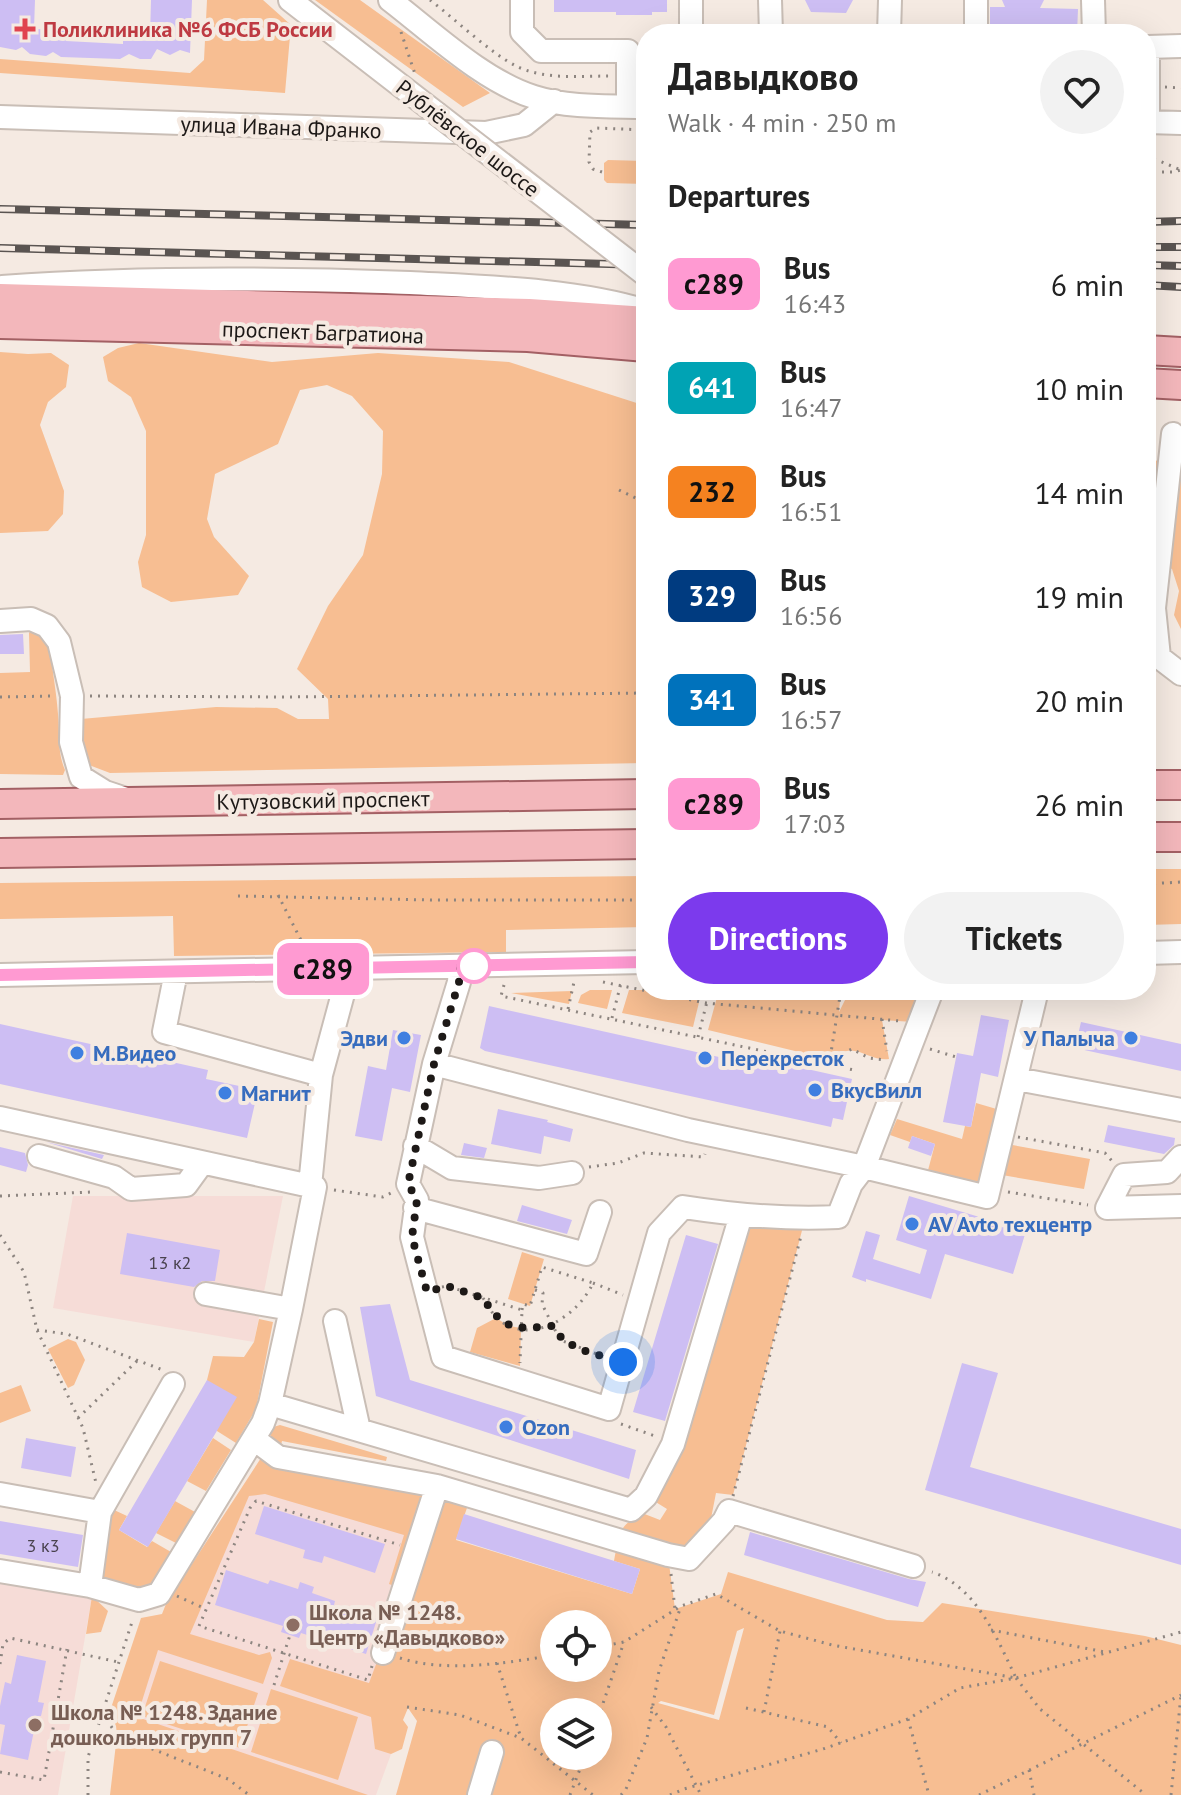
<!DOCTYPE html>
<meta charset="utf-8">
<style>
:root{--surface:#fff;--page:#f2f2f2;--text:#222;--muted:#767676;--accent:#7c3aed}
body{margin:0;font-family:"PT Sans",sans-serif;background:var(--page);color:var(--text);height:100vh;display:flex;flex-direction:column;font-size:30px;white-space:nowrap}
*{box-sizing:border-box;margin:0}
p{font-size:26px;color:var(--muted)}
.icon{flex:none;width:44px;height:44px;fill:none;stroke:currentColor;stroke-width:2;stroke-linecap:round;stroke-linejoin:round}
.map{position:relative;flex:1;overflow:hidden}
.drawer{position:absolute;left:636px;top:24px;width:520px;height:976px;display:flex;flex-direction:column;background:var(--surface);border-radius:32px;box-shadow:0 8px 32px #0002}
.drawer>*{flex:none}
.badge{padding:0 16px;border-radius:12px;font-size:28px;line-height:52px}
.tools{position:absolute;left:540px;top:1610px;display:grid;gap:16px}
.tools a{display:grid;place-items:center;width:72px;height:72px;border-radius:50%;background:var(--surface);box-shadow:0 8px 32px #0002;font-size:40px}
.you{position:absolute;width:40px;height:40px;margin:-20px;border:6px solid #fff;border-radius:50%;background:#1a73e8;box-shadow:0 0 0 12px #1a73e833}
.map>.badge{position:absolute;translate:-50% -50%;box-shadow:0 0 0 4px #fff}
h2{padding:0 32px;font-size:30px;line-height:72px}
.round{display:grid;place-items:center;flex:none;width:84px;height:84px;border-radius:42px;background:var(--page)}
.headline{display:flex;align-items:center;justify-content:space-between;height:136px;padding:0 32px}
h1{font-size:38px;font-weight:800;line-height:60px}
.primary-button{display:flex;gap:16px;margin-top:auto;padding:16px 32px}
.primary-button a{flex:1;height:92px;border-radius:48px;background:var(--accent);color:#fff;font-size:32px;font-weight:800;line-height:92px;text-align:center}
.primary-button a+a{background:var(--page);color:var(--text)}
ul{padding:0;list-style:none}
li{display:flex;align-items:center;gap:24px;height:104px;padding:0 32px}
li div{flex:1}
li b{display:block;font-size:30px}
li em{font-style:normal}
li .badge{min-width:88px;font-weight:700;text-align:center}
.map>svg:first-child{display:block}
</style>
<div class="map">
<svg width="1181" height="1795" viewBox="0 0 1181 1795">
<rect width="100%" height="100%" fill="#f5eae2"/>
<path fill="#f6dcd7" d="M 73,1196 L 283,1196 L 254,1342 L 53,1308 Z
M 261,1458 L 427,1493 L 391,1754 L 376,1795 L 332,1795 L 123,1726 L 166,1604 Z
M 0,1580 L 92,1596 L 58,1795 L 0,1795 Z"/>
<path fill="#f7be92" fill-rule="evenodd" d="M 207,0 L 263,0 L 291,25 L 285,93 L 0,73 L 0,59 L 190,73 L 204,60 Z
M 315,0 L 360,0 L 490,93 L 463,107 Z
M 608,160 L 646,161 L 646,184 L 607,183 L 604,180 L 604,163 Z
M 139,343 L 272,362 L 378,353 L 509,362 L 646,406 L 646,763 L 110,773 L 89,765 L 81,750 L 81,719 L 216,707 L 277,708 L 298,719 L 329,719 L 328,699 L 297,669 L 328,606 L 363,555 L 382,474 L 383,431 L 352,396 L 327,385 L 300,390 L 278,444 L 215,474 L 207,519 L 214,537 L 249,576 L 238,595 L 171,602 L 142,587 L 138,562 L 146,535 L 146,431 L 131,397 L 108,381 L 103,357 L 118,348 Z
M 0,352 L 28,354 L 51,353 L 69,365 L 66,387 L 48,402 L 40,425 L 64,491 L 63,514 L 48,531 L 0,533 Z
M 1146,458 L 1158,461 L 1181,459 L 1181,629 L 1174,615 L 1179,591 L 1172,569 L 1153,559 L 1146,559 Z
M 34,627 L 49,632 C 50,660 56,686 58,714 C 60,733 57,752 65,770 L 63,775 L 0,774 L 0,673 L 30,672 L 29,633 Z
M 1146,869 L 1181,869 L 1181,924 L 1146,925 Z
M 646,876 L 646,927 L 506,930 L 506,952 L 174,956 L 173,916 L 0,919 L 0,883 Z
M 590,990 L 612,990 L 607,1009 L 578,1003 L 581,995 Z
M 629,990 L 702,990 L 693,1027 L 622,1013 Z
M 719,990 L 841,990 L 839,1012 L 846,998 L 858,990 L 924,990 L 913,1022 L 882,1020 L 889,1059 C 868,1062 849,1037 836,1061 L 708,1030 Z
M 572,991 L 569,1004 L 511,993 Z
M 976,1103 L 1000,1110 L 980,1181 L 974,1187 L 927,1174 L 935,1144 L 912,1136 L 910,1142 L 890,1135 L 897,1119 L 962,1139 L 965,1126 L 971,1127 Z
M 1007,1144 L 1090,1159 L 1084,1189 L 1002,1175 Z
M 741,1215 L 805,1219 L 733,1495 L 716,1493 L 707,1539 L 668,1556 L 675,1609 L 721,1594 L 728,1572 L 887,1620 L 923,1622 L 942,1603 L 1145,1636 L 1181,1645 L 1181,1795 L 396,1795 L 417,1721 L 408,1708 L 403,1720 L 408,1727 L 402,1749 L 391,1754 L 375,1749 L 371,1717 L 280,1686 L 290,1659 L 369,1683 L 440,1495 L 469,1502 L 456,1540 L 632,1594 L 640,1569 L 614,1561 C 620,1532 616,1529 642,1513 L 660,1520 L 667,1509 L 646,1496 ZM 554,1624 L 598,1624 L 598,1668 L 554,1668 ZM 744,1628 L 719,1720 L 658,1703 L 661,1701 L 714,1715 L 737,1631 ZM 554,1712 L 598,1712 L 598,1756 L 554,1756 Z
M 522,1252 L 544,1259 L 530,1306 L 508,1299 Z
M 496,1318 L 509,1326 L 521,1328 L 520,1366 L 470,1352 L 477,1328 Z
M 259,1319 L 273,1322 L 256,1409 L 236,1443 L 217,1431 L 207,1380 L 213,1356 L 244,1357 L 254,1342 Z
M 68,1339 L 76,1342 L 85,1360 L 74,1385 L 68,1388 L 48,1349 Z
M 21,1385 L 31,1411 L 0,1423 L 0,1393 Z
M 280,1425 L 387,1457 L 386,1461 L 282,1441 L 278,1457 L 271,1444 L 270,1428 Z
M 213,1438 L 231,1450 L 206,1491 L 187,1481 Z
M 261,1458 L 427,1493 L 397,1587 L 389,1584 L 404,1535 L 265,1494 L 249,1496 L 190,1634 L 259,1655 L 270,1652 L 272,1658 L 263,1684 L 158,1650 L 137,1717 L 368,1795 L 110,1795 L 117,1735 L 116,1726 L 110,1711 L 141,1618 L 162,1614 L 166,1604 Z
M 175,1501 L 195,1512 L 176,1543 L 156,1533 Z
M 112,1509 L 127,1516 L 119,1530 L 147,1547 L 152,1541 L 171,1552 L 155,1586 L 134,1592 L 104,1585 L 102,1575 Z
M 92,1596 L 108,1611 L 101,1632 L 86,1634 Z
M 160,1661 L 258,1693 L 240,1748 L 142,1716 Z
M 271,1689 L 358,1717 L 338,1780 L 251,1752 Z"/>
<path fill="#cdbef3" d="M 0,0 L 35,0 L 34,29 L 67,30 L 66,41 L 123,44 L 123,35 L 150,36 L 151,0 L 192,0 L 190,53 L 180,50 L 170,55 L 157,49 L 151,59 L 140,59 L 129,54 L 120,59 L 61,57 L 53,52 L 46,56 L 30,54 L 22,47 L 16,50 L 0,47 Z
M 554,0 L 667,0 L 667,12 L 652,12 L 652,15 L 616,15 L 616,12 L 554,12 Z
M 805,0 L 853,0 L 846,13 L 811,12 Z
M 1002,0 L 1044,0 L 1040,8 L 1078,9 L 1077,34 L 990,34 L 990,7 L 1005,7 Z
M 23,634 L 24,654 L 0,654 L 0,635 Z
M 489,1006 L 746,1063 L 748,1056 L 852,1079 L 843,1120 L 833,1118 L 831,1127 L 485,1051 L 480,1048 Z
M 981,1015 L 1009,1020 L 998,1077 L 981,1073 L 971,1127 L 943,1122 L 957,1053 L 973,1056 Z
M 1081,1022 L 1181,1044 L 1181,1071 L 1075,1048 Z
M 0,1024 L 208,1070 L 206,1079 L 258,1090 L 247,1138 L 0,1084 Z
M 393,1030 L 421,1035 L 410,1092 L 392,1088 L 382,1141 L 355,1136 L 368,1066 L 386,1070 Z
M 498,1109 L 548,1120 L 547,1122 L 573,1129 L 570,1142 L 544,1136 L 541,1154 L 491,1144 Z
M 1108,1125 L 1175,1138 L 1174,1145 L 1164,1154 L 1104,1142 Z
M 912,1136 L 935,1144 L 931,1156 L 908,1148 Z
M 46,1142 L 104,1155 L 102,1159 Z
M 464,1143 L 487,1148 L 484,1158 L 461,1155 Z
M 0,1147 L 25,1153 L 28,1165 L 26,1172 L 0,1165 Z
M 909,1196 L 1026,1231 L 1013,1274 L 945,1254 L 931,1299 L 866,1279 L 866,1282 L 852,1277 L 866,1231 L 880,1235 L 873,1259 L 920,1274 L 927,1250 L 896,1240 Z
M 522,1205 L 572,1220 L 567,1234 L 517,1221 Z
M 127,1233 L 220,1250 L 215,1281 L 202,1281 L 194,1287 L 120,1274 Z
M 686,1235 L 718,1244 L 665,1421 L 633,1412 Z
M 390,1304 L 410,1380 L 636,1450 L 629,1479 L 376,1396 L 360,1307 Z
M 962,1363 L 998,1373 L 970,1467 L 1181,1529 L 1181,1565 L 925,1490 Z
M 207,1380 L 237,1397 L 148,1547 L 119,1530 Z
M 26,1438 L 76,1447 L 71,1477 L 21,1468 Z
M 264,1506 L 385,1544 L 375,1573 L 324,1556 L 322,1563 L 303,1558 L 305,1550 L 255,1534 Z
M 464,1514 L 640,1569 L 632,1594 L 456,1539 Z
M 0,1521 L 83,1535 L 78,1567 L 0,1554 Z
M 750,1532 L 909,1579 L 926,1582 L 918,1607 L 744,1555 Z
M 226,1570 L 268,1584 L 270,1580 L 298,1589 L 300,1582 L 314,1587 L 312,1593 L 335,1601 L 334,1605 L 377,1619 L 366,1654 L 301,1633 L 299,1638 L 281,1632 L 283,1626 L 215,1605 Z
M 17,1655 L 46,1661 L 38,1702 L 44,1703 L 41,1716 L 37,1716 L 28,1760 L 0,1754 L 5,1725 L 0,1724 L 0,1706 L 5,1682 L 11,1684 Z"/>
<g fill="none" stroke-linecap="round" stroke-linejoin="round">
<defs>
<path id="minor" d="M 290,0 L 436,113
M 390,0 C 433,33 483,81 534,97 C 568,108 610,106 646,107
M 522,0 L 522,32 L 541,51 L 628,51 L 628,107
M 770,0 L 771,34
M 1093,0 L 1094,34
M 691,34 L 691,0
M 889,34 L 890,0
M 976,34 L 976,0
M 0,117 L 486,133 L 524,125 L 554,101
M 1146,122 L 1181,123
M 1148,122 L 1148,47 L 1181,46
M 2,287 C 137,277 275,278 410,283 C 485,287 574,289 646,311
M 0,621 L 31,619 L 47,626 L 59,642 L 72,696 L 71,742 L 81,777 L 105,792 L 126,799
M 1147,648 L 1181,674
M 1159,657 L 1154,608 L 1173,434
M 1146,953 L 1181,952
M 460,967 L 459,982 L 434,1064 L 408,1184 L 417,1200 L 412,1237 L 443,1357 L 609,1409 L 659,1233 L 683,1207 C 735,1215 786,1220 838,1217 L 851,1184 L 864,1167 L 987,1197 L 1037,990
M 176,972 L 164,1032 L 321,1075
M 0,975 L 646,962
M 434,1064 L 688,1130 L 864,1167 L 932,990
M 1017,1079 L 1181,1110
M 0,1118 L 315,1187 L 291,1309 L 270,1404 L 263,1423 L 159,1594 L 139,1600 L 90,1586
M 415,1146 L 452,1168 L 539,1178 L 572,1173
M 39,1156 L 114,1177 L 131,1189 L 186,1185 L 202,1163
M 1181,1157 L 1167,1172 L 1124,1175 L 1107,1208 L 1181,1206
M 310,1186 L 321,1075 L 344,990 L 347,968
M 415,1208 L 586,1254 L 600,1212
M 206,1294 L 291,1309
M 335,1321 L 359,1430
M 270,1404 L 631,1510 L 646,1496 L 673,1444 L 741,1215
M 254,1439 L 278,1457 L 437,1486 L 668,1555 L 689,1559 L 724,1521 L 729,1511 L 913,1566
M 0,1494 L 100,1512 L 90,1586 L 0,1571
M 100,1512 L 173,1384
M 383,1653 L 437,1486
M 479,1795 L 492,1752"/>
<path id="major" d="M 0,298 L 529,313 L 646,321
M 0,324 L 528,337 L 646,347
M 1146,350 L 1181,352
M 1146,383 L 1181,385
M 1146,785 L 1181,785
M 0,804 L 646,794
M 1146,837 L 1181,837
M 0,853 L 646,844"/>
</defs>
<use href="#minor" stroke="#c9beb6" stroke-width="26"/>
<use href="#major" stroke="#a36064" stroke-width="32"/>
<path stroke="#8d8580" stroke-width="3" stroke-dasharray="2 6" stroke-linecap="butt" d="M 430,0 C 455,19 489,52 516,66 C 544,80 580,76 610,76
M 401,32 L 415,74
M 1165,87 L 1181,88
M 1146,159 L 1157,160 L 1181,170
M 602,172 L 593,169 L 589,162 L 590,132 L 596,128 L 646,130
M 1146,172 L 1173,172 L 1181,170
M 619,490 L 646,503
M 90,696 L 285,697 L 646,693
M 0,697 L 54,696
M 1146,884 L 1181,882
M 278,895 L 307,952
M 238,896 L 431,900 L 646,900
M 603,982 L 706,1003 L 900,1021
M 504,985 L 501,996 L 854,1070
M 568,1009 L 574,982
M 612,1018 L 621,983
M 882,1019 L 887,1051
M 698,1037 L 710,990
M 930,1049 L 956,1057
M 829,1065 L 841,990
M 833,1066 L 839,1055 L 852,1049 L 869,1058 L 886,1060
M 1018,1137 L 1105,1153 L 1113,1162
M 589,1167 L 618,1163 L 644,1153 L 704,1157 L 705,1154
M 334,1190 L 383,1197 L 393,1192
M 1008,1192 L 1088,1205
M 0,1196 L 92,1192
M 0,1235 L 24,1272 L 37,1330 L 83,1428 L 96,1483
M 593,1283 L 623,1295
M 442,1287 L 447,1286 L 522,1310 L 520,1363
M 535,1290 L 543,1293 L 542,1304 L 560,1340 L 605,1357
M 483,1298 C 488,1305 492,1314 498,1319 C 531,1347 578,1316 593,1283 L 542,1267 L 530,1306 L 523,1304 L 522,1310
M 37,1330 L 67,1334 L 163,1370
M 78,1418 L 138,1360
M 621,1424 L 655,1436
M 733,1496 L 801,1236
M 671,1574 L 675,1609
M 177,1596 L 206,1609
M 991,1630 L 1105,1652
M 598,1647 L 624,1642 L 681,1606 L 716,1594 L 780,1631 L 832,1645 L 1016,1678 C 997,1639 977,1587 932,1572
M 400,1658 C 446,1673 507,1663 554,1655
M 497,1663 L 521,1738
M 0,1664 L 3,1644 L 10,1638 L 118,1662
M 372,1666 L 368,1680 L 199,1626 L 250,1508 L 256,1501 L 400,1545
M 1016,1678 L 1040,1709 L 1146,1795
M 274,1685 L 290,1635
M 407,1707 L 460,1715 L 521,1738 L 593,1795
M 651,1707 L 666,1727 L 701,1795
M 746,1708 L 828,1727 L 841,1743
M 764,1712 L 780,1631
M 102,1713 L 117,1735 L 228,1779 L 249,1795
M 598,1718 L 624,1642
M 908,1719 L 929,1795
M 1029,1770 L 1034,1795
M 0,1772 L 44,1780 L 67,1649
M 88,1795 L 88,1757 L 133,1619
M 570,1795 L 585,1756
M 621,1795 L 626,1789 L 647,1738 L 659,1671 L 681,1606
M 670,1795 L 684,1789 L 823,1749 L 908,1719 L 960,1688 L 1016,1678 L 1181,1632
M 979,1795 L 1181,1695
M 1171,1795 L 1181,1695"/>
<use href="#minor" stroke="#fff" stroke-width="22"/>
<use href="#major" stroke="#f3b7bb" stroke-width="28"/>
<defs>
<path id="rail" d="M 0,209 L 646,225
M 1146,222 L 1181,221
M 1146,247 L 1181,247
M 0,248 L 646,265
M 1146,265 L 1181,266
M 1146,285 L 1181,287"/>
</defs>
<use href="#rail" stroke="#5a5451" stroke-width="8"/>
<use href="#rail" stroke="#f5eae2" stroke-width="5" stroke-dasharray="15" stroke-linecap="butt"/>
<defs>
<path id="minor-bridge" d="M 436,113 L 646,275"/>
</defs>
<use href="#minor-bridge" stroke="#c9beb6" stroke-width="26" stroke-linecap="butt"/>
<use href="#minor-bridge" stroke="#fff" stroke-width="22"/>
</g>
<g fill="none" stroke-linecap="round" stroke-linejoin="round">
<defs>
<path id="line" d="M 0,975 L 646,962"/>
</defs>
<use href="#line" stroke="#fff" stroke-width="18"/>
<use href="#line" stroke="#ff9ad2" stroke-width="12"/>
<path stroke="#1d1917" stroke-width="8" stroke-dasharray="0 14.4" d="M 474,966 L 460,967 L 459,982 L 434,1064 L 408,1184 L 417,1200 L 412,1237 L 427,1292 L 447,1286 L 483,1298 C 504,1331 515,1329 552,1326 C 566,1350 597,1354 623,1362"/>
</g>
<path fill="#e0444e" stroke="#f5eae2" stroke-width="3" d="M21 17h8v8h8v8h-8v8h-8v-8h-8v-8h8z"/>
<circle fill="#fff" stroke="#ff9ad2" stroke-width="4" cx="474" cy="966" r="16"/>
<g fill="#3f7fe0" stroke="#f5eae2" stroke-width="3">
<circle cx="404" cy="1038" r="8"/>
<circle cx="1131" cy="1038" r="8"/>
<circle cx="77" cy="1053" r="8"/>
<circle cx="705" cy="1058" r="8"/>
<circle cx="815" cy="1090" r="8"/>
<circle cx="225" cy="1093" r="8"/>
<circle cx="912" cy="1224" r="8"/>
<circle cx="506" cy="1427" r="8"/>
</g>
<g fill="#8d6e63" stroke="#f5eae2" stroke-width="3">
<circle cx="293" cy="1625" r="8"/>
<circle cx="35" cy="1725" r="8"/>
</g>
<g text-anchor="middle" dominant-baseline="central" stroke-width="8" stroke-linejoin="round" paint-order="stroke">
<g font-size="18" fill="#49424e">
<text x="170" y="1262">13 к2</text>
<text x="43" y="1545">3 к3</text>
</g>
<g font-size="22" font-weight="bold" fill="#be3a42" stroke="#f5eae2" text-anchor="start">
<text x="43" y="29">Поликлиника №6 ФСБ России</text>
</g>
<g font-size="22" fill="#1d1917" stroke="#f5eae2">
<text transform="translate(281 127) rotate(2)">улица Ивана Франко</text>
<text transform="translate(468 138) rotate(38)">Рублёвское шоссе</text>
<text transform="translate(323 332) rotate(2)">проспект Багратиона</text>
<text transform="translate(323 800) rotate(-1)">Кутузовский проспект</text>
</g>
<g font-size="22" font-weight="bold" fill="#366cbe" stroke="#f5eae2" text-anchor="start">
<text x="388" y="1038" text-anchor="end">Эдви</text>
<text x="1115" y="1038" text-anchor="end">У Палыча</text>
<text x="93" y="1053">М.Видео</text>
<text x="721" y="1058">Перекресток</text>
<text x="831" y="1090">ВкусВилл</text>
<text x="241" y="1093">Магнит</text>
<text x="928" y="1224">AV Avto техцентр</text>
<text x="522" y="1427">Ozon</text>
</g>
<g font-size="22" font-weight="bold" fill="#785e54" stroke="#f5eae2" text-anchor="start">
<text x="309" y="1612">Школа № 1248.<tspan x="309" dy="25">Центр «Давыдково»</tspan></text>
<text x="51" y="1712">Школа № 1248. Здание<tspan x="51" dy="25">дошкольных групп 7</tspan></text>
</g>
</g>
</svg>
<div class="tools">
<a><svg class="icon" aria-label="locate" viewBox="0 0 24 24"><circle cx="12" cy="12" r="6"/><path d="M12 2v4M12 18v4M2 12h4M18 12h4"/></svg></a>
<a><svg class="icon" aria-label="layers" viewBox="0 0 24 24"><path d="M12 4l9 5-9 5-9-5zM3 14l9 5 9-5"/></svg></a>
</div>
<div class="you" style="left:623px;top:1362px"></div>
<b class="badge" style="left:323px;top:969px;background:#ff9ad2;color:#111">с289</b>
<section class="drawer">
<div class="headline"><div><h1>Давыдково</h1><p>Walk · 4 min · 250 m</p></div><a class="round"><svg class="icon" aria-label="heart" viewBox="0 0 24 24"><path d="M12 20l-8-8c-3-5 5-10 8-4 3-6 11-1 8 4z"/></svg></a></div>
<h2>Departures</h2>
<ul>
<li><span class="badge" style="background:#ff9ad2;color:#111">с289</span><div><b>Bus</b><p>16:43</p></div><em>6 min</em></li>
<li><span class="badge" style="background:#00a3b4;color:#fff">641</span><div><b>Bus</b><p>16:47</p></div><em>10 min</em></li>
<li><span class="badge" style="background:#f58220;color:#111">232</span><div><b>Bus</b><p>16:51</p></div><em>14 min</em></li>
<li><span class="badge" style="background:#003b80;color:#fff">329</span><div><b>Bus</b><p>16:56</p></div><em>19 min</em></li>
<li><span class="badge" style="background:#0072bc;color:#fff">341</span><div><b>Bus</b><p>16:57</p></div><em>20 min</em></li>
<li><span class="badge" style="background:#ff9ad2;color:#111">с289</span><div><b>Bus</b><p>17:03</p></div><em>26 min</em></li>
</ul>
<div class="primary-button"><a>Directions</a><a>Tickets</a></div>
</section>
</div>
